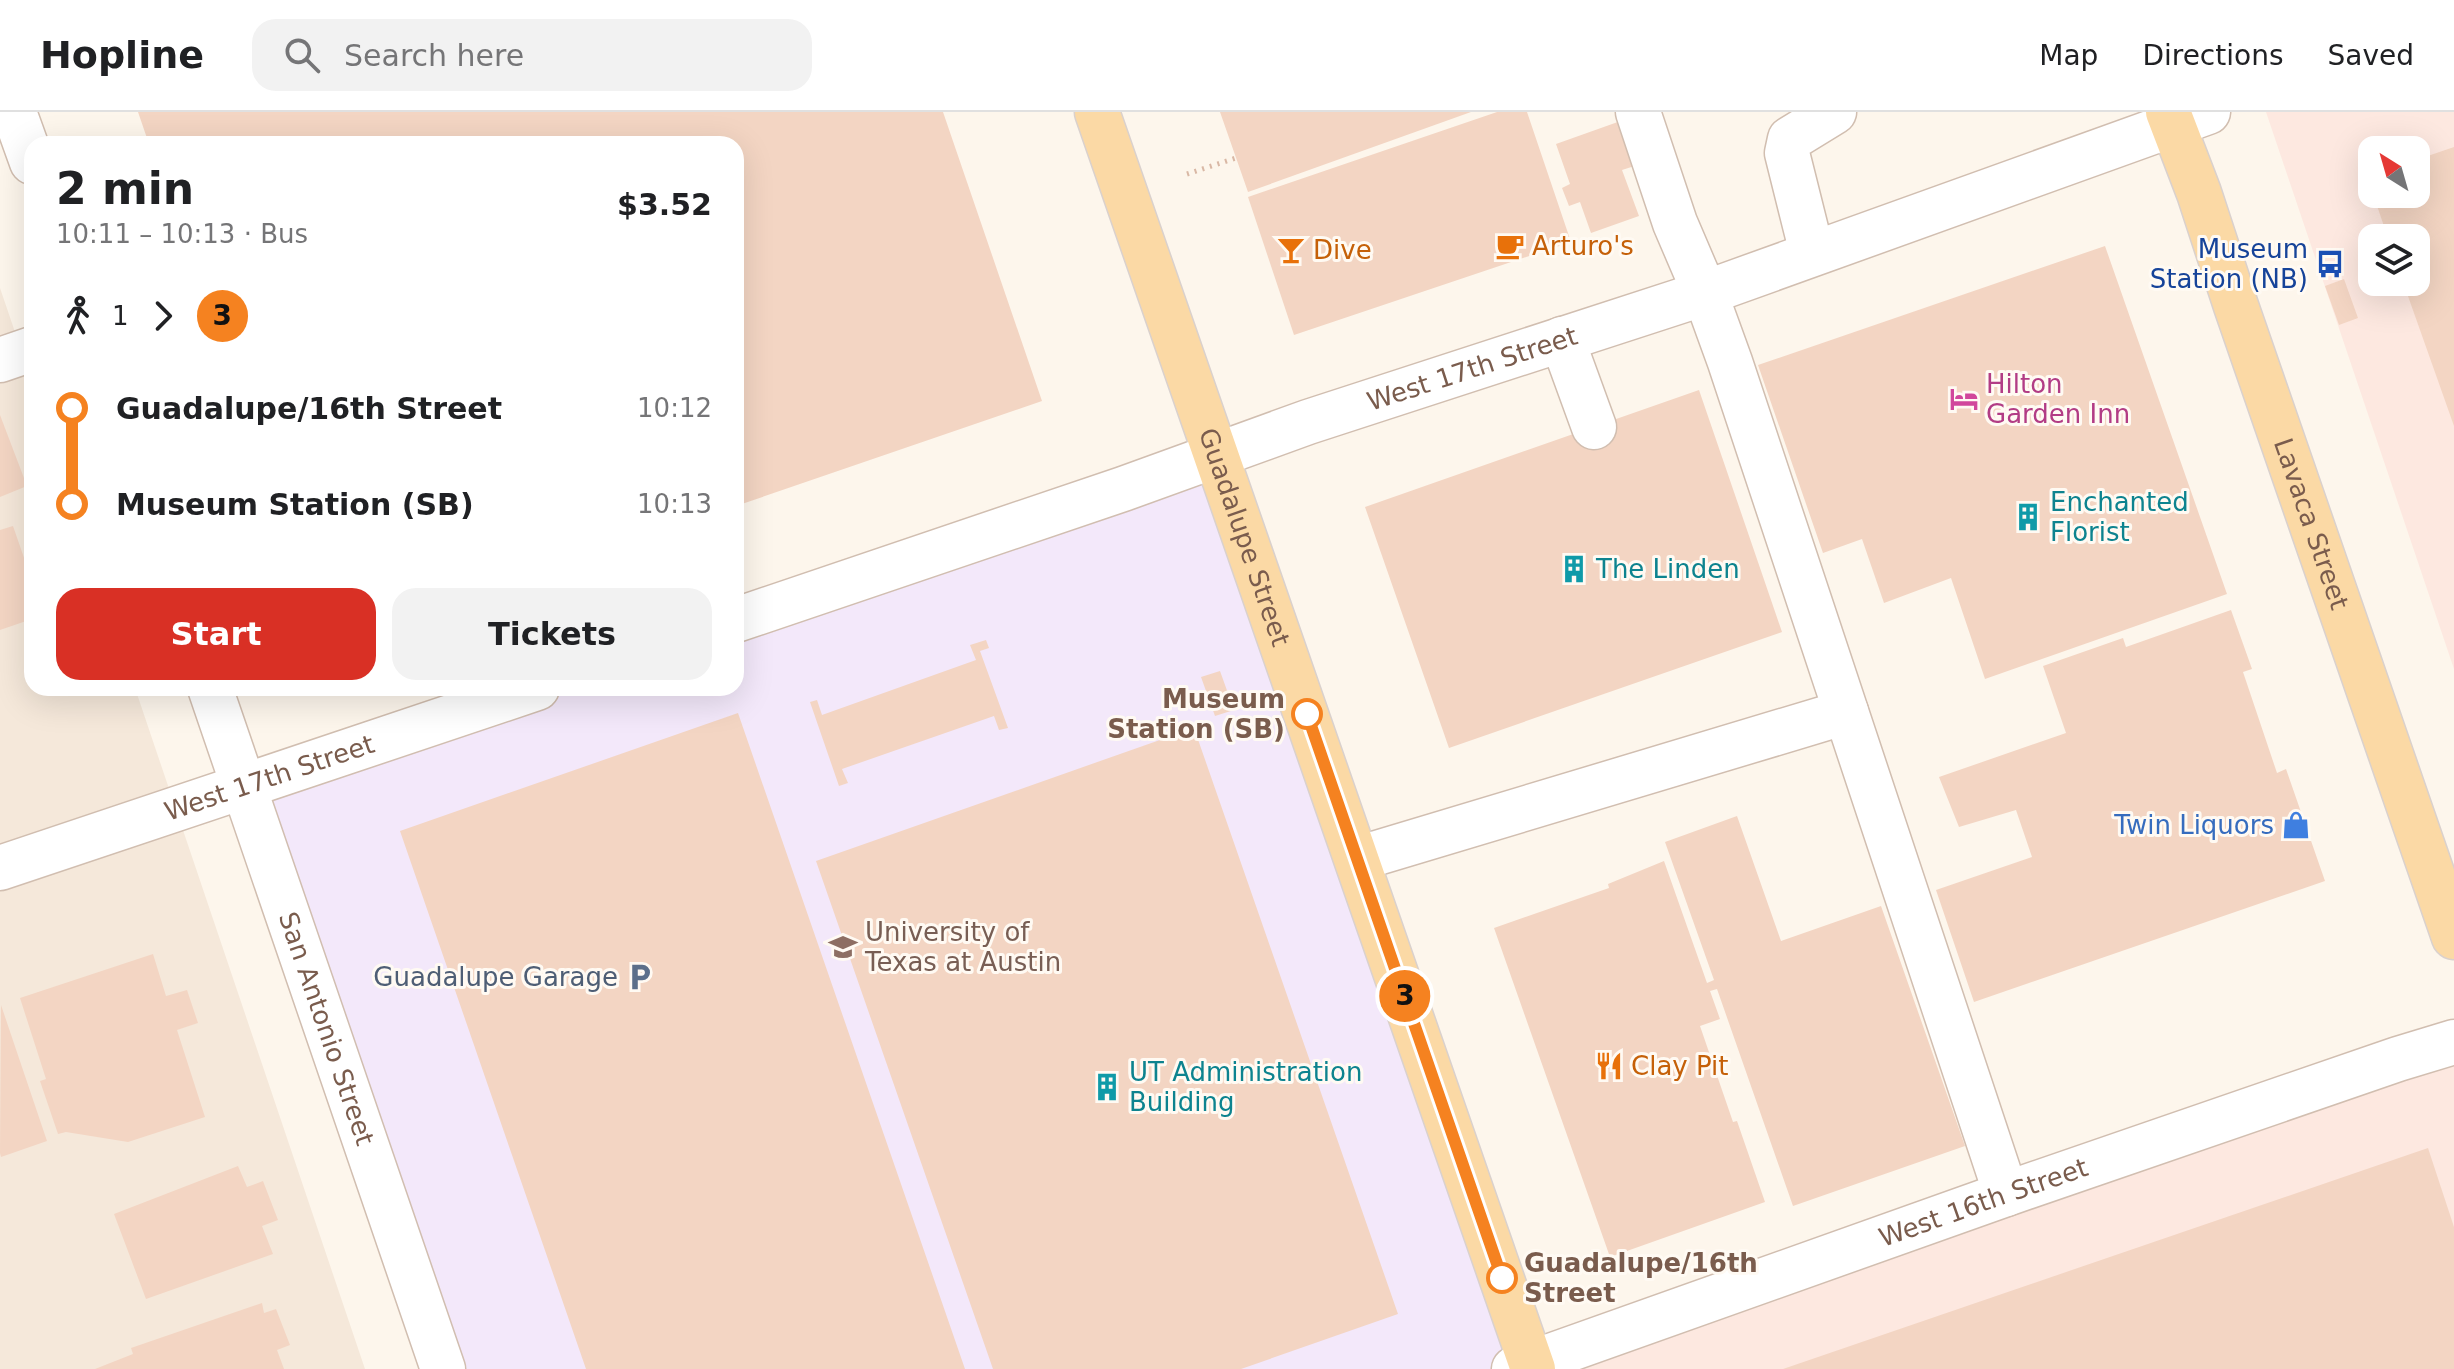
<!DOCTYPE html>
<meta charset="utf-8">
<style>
:root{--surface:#fff;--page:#f2f2f2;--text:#202124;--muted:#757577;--line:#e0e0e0;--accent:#d93025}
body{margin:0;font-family:"DejaVu Sans",sans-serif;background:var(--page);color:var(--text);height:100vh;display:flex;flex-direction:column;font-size:30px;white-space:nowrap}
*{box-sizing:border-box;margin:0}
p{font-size:26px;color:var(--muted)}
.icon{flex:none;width:44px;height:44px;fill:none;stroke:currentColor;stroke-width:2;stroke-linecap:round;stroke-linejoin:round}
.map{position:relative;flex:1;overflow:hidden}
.panel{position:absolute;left:24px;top:24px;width:720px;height:560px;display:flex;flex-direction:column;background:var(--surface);border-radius:24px;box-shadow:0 8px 32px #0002}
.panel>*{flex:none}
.badge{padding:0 16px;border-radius:26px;font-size:28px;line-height:52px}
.needle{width:52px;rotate:323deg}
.fabs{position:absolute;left:2358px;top:24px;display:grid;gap:16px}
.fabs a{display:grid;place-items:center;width:72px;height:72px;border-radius:16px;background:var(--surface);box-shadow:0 8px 32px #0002;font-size:40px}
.map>.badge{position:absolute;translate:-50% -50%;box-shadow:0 0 0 4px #fff}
.legs{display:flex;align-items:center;gap:12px;height:88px;padding:0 32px;font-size:26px}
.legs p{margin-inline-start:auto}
.overview{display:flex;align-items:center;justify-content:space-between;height:136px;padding:0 32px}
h1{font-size:44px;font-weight:800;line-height:60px}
.action{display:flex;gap:16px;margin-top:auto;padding:16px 32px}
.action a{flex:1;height:92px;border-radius:24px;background:var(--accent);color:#fff;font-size:32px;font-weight:800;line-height:92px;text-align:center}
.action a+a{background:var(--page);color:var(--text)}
ul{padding:0 32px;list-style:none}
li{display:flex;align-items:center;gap:28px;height:96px;font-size:30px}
li i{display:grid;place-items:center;width:12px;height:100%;margin:0 10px;background:currentColor}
li i::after{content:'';width:20px;height:20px;margin:-10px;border:6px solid;border-radius:50%;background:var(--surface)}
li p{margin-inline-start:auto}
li:first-child i{background:linear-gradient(#0000 50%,currentColor 0)}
li:last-child i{background:linear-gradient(currentColor 50%,#0000 0)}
header{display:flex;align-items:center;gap:48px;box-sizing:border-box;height:112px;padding:0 40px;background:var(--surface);border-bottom:2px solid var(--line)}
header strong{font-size:38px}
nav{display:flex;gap:44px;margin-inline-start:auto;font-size:28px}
.search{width:560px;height:72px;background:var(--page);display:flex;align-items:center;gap:20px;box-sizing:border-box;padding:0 28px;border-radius:24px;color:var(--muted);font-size:30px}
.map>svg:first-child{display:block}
</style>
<header>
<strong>Hopline</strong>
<div class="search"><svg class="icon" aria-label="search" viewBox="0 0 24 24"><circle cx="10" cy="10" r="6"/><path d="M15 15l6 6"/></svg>Search here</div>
<nav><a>Map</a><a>Directions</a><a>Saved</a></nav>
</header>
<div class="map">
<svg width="2454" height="1257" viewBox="0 0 2454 1257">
<rect width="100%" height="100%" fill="#fdf6ec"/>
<path fill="#f5e8da" d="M 0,176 L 32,270 L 32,576 L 135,576 L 365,1257 L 0,1257 Z"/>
<path fill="#fde8e0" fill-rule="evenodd" d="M 2266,0 L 2454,0 L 2454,557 ZM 2372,38 L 2416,38 L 2416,82 L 2372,82 ZM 2372,126 L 2416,126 L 2416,170 L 2372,170 Z
M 2454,943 L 2454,1257 L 1547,1257 Z"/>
<path fill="#f3e8fa" d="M 1215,344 L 1514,1257 L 443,1257 L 243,676 L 537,576 L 736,576 L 736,508 Z"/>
<path fill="#f3d5c3" d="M 138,0 L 943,0 L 1042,289 L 736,394 L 736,32 L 149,32 Z
M 1220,0 L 1471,0 L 1248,80 Z
M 1497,0 L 1527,0 L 1571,130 L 1294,223 L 1248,85 Z
M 1629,6 L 1644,51 L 1622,58 L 1639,104 L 1591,121 L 1580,90 L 1569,94 L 1562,76 L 1570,72 L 1556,32 Z
M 2454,35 L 2454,314 L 2403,170 L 2416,170 L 2416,126 L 2388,126 L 2373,82 L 2416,82 L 2416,48 Z
M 2105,134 L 2227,482 L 1985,567 L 1951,466 L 1884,491 L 1862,427 L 1823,441 L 1758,253 Z
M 2344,167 L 2358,206 L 2339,213 L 2325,174 Z
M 1699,278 L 1782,520 L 1449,636 L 1365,395 Z
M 0,303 L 27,374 L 0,385 Z
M 13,414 L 32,469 L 32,507 L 0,518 L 0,418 Z
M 2231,498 L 2252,557 L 2243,560 L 2277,661 L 2286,657 L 2325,769 L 1974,890 L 1936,778 L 2032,745 L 2016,698 L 1959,715 L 1939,665 L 2066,621 L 2043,554 L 2123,526 L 2126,535 Z
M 986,528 L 989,536 L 980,539 L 1008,616 L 999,618 L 994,604 L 842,657 L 848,671 L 839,674 L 810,590 L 817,588 L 822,603 L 976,548 L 970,533 Z
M 1220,559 L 1234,598 L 1215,604 L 1201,565 Z
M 738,601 L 965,1257 L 586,1257 L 400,719 Z
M 1194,616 L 1398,1202 L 1241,1257 L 993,1257 L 816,749 Z
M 1737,704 L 1781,829 L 1881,794 L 1965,1034 L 1793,1094 L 1717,877 L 1710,879 L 1720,907 L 1700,914 L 1733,1010 L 1737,1009 L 1765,1090 L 1610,1145 L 1494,816 L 1609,776 L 1608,772 L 1664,749 L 1707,871 L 1714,868 L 1665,730 Z
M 153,842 L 166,884 L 187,878 L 198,911 L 177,918 L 205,1005 L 128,1030 L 66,1020 L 58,1022 L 40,969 L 46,967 L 20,886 Z
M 1,893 L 47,1029 L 1,1045 L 0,1041 Z
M 2428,1036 L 2454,1115 L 2454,1257 L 1783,1257 Z
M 238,1054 L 247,1075 L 263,1069 L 278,1108 L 262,1114 L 273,1142 L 146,1187 L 114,1102 Z
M 262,1191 L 264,1201 L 276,1197 L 290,1233 L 277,1238 L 284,1257 L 95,1257 L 133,1242 L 131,1236 Z"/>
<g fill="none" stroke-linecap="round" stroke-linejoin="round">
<defs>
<g id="minor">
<path d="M 14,0 L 32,50"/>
<path d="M 1638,0 L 1675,111 L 1705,181 L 1730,250 L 2006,1082"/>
<path d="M 1812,141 L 1787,41 L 1790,27 L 1834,0"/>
<path d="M 1562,227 L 1594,315"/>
<path d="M 0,248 L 32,237"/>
<path id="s1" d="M 736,508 L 1123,377 L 1308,310 L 1705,181 L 2208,0"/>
<path id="s2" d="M 210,576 L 443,1257"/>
<path d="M 1357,747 L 1846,600"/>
<path id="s3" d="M 0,756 L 537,576"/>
<path id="s4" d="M 1514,1257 L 2006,1082 L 2398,947 L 2454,930"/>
</g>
<g id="major">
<path id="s5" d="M 1097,0 L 1533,1257"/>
<path id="s6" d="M 2168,0 L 2199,81 L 2236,194 L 2454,825"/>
</g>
</defs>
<use href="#minor" stroke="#d1beb0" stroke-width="47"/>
<use href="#major" stroke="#dad1cd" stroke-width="47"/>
<path stroke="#d9b8a5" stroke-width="5" stroke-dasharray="2 6" stroke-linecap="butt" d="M 1187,62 L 1236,46"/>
<use href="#minor" stroke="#fff" stroke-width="44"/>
<use href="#major" stroke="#fbd9a5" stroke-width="44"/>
</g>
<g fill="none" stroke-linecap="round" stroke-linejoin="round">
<defs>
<path id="line-1" d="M 1307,602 L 1502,1166"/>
</defs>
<use href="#line-1" stroke="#fff" stroke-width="18"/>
<use href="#line-1" stroke="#f58220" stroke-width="12"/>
</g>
<defs>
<symbol id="cafe-bare" viewBox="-9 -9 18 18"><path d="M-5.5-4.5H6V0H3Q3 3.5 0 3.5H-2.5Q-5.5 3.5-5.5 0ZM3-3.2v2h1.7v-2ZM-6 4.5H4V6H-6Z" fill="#e8710a" stroke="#fffaf3" stroke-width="2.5" paint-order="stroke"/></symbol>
<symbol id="bar-bare" viewBox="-9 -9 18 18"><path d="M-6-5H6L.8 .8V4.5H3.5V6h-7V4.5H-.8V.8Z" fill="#e8710a" stroke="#fffaf3" stroke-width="2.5" paint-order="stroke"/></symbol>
<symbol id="bus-bare" viewBox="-9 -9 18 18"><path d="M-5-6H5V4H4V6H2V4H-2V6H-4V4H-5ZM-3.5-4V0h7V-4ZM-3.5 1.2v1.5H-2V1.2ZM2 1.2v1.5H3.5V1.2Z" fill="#1a4fb4" stroke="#fffaf3" stroke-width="2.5" paint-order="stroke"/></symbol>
<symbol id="hotel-bare" viewBox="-9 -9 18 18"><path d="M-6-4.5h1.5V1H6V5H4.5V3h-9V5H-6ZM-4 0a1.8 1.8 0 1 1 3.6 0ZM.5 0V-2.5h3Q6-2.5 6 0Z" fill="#d1479c" stroke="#fffaf3" stroke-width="2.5" paint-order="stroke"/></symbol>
<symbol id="building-bare" viewBox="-9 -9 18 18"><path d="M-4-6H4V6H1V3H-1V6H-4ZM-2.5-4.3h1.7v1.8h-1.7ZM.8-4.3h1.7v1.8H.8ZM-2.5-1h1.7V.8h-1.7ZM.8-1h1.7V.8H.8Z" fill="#0f9aa8" stroke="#fffaf3" stroke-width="2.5" paint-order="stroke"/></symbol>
<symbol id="shop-bare" viewBox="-9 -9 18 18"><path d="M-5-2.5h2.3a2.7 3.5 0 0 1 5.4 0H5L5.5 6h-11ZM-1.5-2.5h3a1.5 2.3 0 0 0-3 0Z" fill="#3f7fe0" stroke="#fffaf3" stroke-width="2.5" paint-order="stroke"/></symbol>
<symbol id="university-bare" viewBox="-9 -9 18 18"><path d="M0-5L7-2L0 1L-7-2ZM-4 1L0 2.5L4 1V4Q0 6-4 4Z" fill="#8d6e63" stroke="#fffaf3" stroke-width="2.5" paint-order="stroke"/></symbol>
<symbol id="parking-bare" viewBox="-9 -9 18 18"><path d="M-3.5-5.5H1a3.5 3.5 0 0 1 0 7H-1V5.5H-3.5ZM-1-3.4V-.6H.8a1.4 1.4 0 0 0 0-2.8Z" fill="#5c6f8a" stroke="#fffaf3" stroke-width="2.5" paint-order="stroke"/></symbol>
<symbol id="restaurant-bare" viewBox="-9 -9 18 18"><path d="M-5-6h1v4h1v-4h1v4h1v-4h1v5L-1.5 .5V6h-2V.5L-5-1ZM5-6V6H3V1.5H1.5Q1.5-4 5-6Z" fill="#e8710a" stroke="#fffaf3" stroke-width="2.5" paint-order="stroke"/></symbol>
</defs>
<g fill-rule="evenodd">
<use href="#cafe-bare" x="1490" y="114" width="40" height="40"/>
<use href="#bar-bare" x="1271" y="118" width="40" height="40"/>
<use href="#bus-bare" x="2310" y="132" width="40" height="40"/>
<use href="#hotel-bare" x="1944" y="267" width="40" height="40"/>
<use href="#building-bare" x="2008" y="385" width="40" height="40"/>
<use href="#building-bare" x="1554" y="437" width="40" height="40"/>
<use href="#shop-bare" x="2276" y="693" width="40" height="40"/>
<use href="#university-bare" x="823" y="815" width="40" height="40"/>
<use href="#parking-bare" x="620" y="845" width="40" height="40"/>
<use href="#restaurant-bare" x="1589" y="934" width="40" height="40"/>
<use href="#building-bare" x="1087" y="955" width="40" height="40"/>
</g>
<g fill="#fff" stroke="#f58220" stroke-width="4">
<circle cx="1307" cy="602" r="14"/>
<circle cx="1502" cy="1166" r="14"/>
</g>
<g text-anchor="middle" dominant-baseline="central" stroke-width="6" stroke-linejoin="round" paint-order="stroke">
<g font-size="26" fill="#c56008" stroke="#fffaf3" text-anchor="start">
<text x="1532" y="134">Arturo's</text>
<text x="1313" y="138">Dive</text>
<text x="1631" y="954">Clay Pit</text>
</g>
<g font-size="26" fill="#164399" stroke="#fffaf3" text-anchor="end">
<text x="2308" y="137">Museum<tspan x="2308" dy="30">Station (NB)</tspan></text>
</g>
<g font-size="26" fill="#7a5c4d" stroke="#fffaf3">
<text stroke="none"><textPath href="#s1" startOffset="778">West 17th Street</textPath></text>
<text stroke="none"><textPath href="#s6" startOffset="436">Lavaca Street</textPath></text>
<text stroke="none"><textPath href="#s5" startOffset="450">Guadalupe Street</textPath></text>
<text stroke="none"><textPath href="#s3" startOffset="284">West 17th Street</textPath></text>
<text stroke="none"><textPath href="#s2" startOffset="360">San Antonio Street</textPath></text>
<text stroke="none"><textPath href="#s4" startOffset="498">West 16th Street</textPath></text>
</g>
<g font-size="26" fill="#b23c85" stroke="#fffaf3" text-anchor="start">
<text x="1986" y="272">Hilton<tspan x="1986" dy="30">Garden Inn</tspan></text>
</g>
<g font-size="26" fill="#0d838f" stroke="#fffaf3" text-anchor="start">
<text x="2050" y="390">Enchanted<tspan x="2050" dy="30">Florist</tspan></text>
<text x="1596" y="457">The Linden</text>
<text x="1129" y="960">UT Administration<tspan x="1129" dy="30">Building</tspan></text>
</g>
<g font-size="26" font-weight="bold" fill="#7a5c4d" stroke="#fffaf3" text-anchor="end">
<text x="1285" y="587">Museum<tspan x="1285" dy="30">Station (SB)</tspan></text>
<text x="1524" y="1151" text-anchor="start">Guadalupe/16th<tspan x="1524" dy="30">Street</tspan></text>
</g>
<g font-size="26" fill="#366cbe" stroke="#fffaf3" text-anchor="end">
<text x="2274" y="713">Twin Liquors</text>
</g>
<g font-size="26" fill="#785e54" stroke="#fffaf3" text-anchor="start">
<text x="865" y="820">University of<tspan x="865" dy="30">Texas at Austin</tspan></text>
</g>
<g font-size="26" fill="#4e5e75" stroke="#fffaf3" text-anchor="end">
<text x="618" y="865">Guadalupe Garage</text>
</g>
</g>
</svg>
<div class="fabs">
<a><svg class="needle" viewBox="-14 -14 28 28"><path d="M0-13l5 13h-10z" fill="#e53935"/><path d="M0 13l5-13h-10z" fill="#757577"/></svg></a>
<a><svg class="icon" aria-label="layers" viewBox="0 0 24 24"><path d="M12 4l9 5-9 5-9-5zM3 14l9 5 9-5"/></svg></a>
</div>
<b class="badge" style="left:1405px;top:884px;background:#f58220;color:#111">3</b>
<section class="panel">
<div class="overview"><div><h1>2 min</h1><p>10:11 – 10:13 · Bus</p></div><b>$3.52</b></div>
<div class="legs"><svg class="icon" aria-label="walk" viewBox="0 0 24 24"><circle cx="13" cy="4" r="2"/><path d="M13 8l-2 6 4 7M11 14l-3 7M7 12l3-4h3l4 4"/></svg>1<svg class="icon" aria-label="forward" viewBox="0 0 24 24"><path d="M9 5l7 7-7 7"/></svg><b class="badge" style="background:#f58220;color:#111">3</b></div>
<ul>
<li><i style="color:#f58220"></i><b>Guadalupe/16th Street</b><p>10:12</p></li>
<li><i style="color:#f58220"></i><b>Museum Station (SB)</b><p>10:13</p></li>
</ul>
<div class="action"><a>Start</a><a>Tickets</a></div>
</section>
</div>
